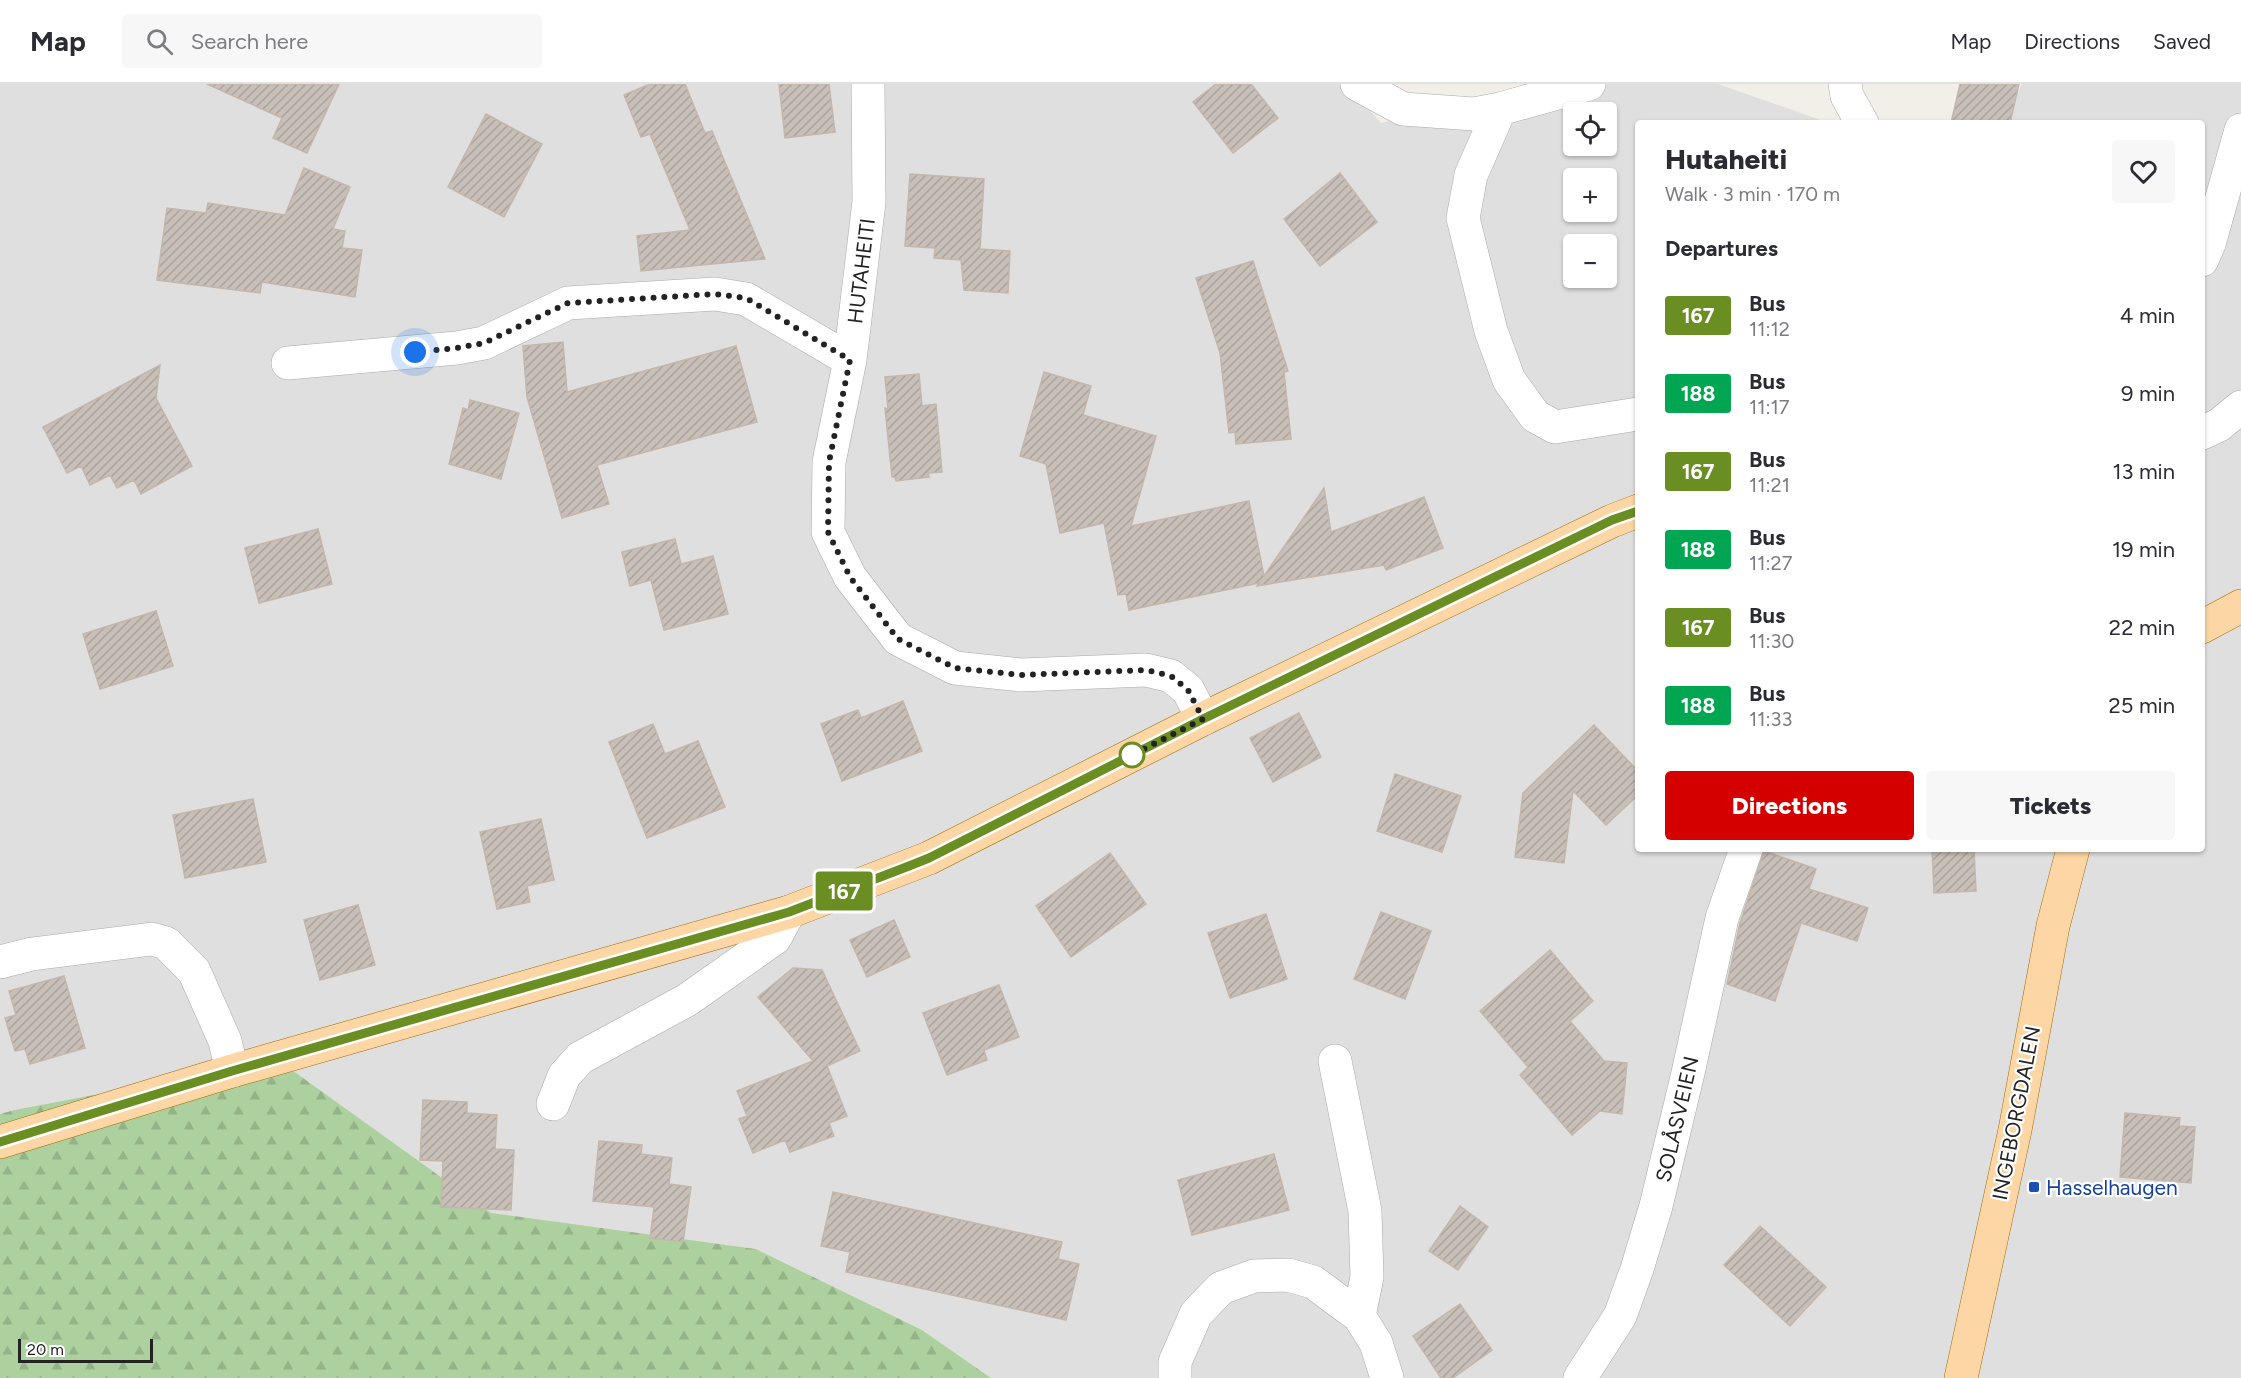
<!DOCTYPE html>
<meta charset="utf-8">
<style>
:root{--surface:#fff;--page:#f7f7f7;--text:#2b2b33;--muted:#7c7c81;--line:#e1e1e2;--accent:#d40000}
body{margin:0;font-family:Figtree,sans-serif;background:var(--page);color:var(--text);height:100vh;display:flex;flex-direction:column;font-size:22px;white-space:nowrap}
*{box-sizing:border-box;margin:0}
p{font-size:20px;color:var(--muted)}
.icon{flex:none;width:33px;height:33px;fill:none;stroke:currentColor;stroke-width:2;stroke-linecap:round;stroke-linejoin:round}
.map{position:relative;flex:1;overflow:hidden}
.side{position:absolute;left:1635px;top:36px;width:570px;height:732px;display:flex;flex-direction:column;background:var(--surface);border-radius:6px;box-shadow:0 2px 4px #0004}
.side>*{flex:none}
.badge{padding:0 12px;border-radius:4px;font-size:21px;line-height:39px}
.fabs{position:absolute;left:1563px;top:18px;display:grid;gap:12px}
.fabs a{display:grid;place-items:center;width:54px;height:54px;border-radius:6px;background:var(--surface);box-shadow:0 2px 4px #0004;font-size:30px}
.scale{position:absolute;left:18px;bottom:15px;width:135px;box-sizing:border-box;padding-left:6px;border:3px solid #222;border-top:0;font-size:16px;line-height:21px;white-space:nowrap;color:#222;-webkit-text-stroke:4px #fff;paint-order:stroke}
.you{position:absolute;width:30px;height:30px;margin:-15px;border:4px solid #fff;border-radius:50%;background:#1a73e8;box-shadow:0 0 0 9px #1a73e833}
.map>.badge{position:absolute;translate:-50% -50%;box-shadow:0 0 0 3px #fff}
h2{padding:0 30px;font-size:22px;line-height:54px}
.round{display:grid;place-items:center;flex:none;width:63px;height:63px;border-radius:6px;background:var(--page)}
.summary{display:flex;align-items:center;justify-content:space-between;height:102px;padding:0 30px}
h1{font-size:28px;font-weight:800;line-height:45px}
.action{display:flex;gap:12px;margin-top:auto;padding:12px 30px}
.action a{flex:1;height:69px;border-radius:6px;background:var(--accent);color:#fff;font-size:24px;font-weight:800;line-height:69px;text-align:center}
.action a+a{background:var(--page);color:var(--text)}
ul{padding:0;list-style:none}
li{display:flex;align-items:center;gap:18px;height:78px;padding:0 30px}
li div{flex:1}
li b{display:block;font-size:22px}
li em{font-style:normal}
li .badge{min-width:66px;font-weight:700;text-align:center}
header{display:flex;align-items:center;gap:36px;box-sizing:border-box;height:84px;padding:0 30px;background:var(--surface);border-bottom:2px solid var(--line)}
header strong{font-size:28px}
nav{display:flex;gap:33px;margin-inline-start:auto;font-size:21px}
.search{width:420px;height:54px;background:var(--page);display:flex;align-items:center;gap:15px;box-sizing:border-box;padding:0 21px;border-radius:6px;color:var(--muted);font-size:22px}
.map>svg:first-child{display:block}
</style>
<header>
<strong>Map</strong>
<div class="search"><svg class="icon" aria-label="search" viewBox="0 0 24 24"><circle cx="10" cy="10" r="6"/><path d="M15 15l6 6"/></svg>Search here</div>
<nav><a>Map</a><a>Directions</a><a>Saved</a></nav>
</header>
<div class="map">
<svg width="2241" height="1294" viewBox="0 0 2241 1294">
<defs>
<pattern id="forest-firs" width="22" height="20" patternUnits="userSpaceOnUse" patternTransform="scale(1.5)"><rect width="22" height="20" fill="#add19e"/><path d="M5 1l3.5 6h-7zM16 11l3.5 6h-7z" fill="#95b388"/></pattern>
<pattern id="building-hatch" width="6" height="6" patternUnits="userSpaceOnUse" patternTransform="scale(1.5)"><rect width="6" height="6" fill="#c7bfb8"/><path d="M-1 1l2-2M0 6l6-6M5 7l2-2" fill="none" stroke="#aba49e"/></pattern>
</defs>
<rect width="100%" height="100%" fill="#f2efe9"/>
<path fill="#e0dfdf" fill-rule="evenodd" d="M 0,0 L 1347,0 L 1381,39 L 1528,0 L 1718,0 L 1829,39 L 1638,39 L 1638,765 L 2202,765 L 2202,39 L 1957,39 L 2011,21 L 2022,0 L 2241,0 L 2241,1294 L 991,1294 L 922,1246 L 756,1165 L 491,1130 L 278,976 L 14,1026 L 0,1030 ZM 1574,28 L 1606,28 L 1606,62 L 1574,62 ZM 1574,94 L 1606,94 L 1606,128 L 1574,128 ZM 1574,160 L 1606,160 L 1606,194 L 1574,194 Z"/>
<path fill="url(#forest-firs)" d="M 278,976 L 491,1129 L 756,1165 L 922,1246 L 991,1294 L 0,1294 L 0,1030 L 14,1026 Z"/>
<path fill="url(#building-hatch)" stroke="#c4b6ab" stroke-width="1.5" d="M 207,0 L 339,0 L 307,69 L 273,54 L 282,34 Z
M 650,0 L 685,0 L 705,49 L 712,47 L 765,175 L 641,187 L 637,152 L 690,146 L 650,50 L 641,53 L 624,11 Z
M 779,0 L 829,0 L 835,48 L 785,54 Z
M 1216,0 L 1251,0 L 1278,34 L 1233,69 L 1193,18 Z
M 1960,0 L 2019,0 L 2010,39 L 1951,39 Z
M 486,30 L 542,60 L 504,133 L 448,103 Z
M 304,84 L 350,103 L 333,145 L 345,147 L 342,164 L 362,166 L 355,213 L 262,198 L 260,209 L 157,196 L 167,124 L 206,129 L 208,119 L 285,131 Z
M 1340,89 L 1377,138 L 1320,182 L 1284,135 Z
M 910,90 L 984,95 L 980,165 L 1010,167 L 1008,209 L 964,206 L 961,176 L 934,174 L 935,164 L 905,162 Z
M 1253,177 L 1288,287 L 1284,288 L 1291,355 L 1236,360 L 1235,348 L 1229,349 L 1220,269 L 1196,194 Z
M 563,258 L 567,308 L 736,262 L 757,338 L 597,381 L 609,420 L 562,434 L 527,313 L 523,262 Z
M 160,281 L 156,314 L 192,382 L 141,410 L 134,396 L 117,404 L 110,391 L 90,401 L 81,382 L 67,389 L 43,343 Z
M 1044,288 L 1091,302 L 1083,331 L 1156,352 L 1131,442 L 1249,417 L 1264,492 L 1324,404 L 1331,448 L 1424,413 L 1443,464 L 1386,486 L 1384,481 L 1257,502 L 1259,499 L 1129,526 L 1126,510 L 1118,511 L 1104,439 L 1060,449 L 1046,380 L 1020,372 Z
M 919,290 L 922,322 L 936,320 L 942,388 L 928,389 L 929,393 L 896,397 L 895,393 L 892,393 L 885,324 L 888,325 L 885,293 Z
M 470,316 L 519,329 L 501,395 L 449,380 L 463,324 L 468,326 Z
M 318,445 L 332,500 L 259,519 L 245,464 Z
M 675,455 L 681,480 L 713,472 L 728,530 L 664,546 L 651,496 L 630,502 L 622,468 Z
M 156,527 L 173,582 L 100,605 L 83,550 Z
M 903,617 L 922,667 L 842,697 L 821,640 L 858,626 L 861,634 Z
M 1299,629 L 1321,673 L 1273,698 L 1250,654 Z
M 653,640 L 665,670 L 698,657 L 725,723 L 647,754 L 609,658 Z
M 1594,641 L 1638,687 L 1638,711 L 1606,741 L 1573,707 L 1564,779 L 1515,773 L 1523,709 Z
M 1395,690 L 1461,712 L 1442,768 L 1377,747 Z
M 253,715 L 266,778 L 185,794 L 173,731 Z
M 541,735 L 554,796 L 527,802 L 530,818 L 497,825 L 480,748 Z
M 1932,765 L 1974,765 L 1976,807 L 1934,809 Z
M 1764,767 L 1816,785 L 1809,805 L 1868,824 L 1857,857 L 1801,839 L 1775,917 L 1727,900 L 1740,839 Z
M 1110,769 L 1146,820 L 1071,873 L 1036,822 Z
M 358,821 L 375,881 L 320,896 L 304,836 Z
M 1381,828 L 1431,847 L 1405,915 L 1354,895 Z
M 1266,830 L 1287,895 L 1230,914 L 1208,849 Z
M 894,836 L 910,873 L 867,893 L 850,856 Z
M 1550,866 L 1593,917 L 1570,937 L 1604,977 L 1627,979 L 1622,1030 L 1600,1027 L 1572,1051 L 1520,991 L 1528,983 L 1480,927 Z
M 793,884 L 822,886 L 860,967 L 827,982 L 847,1032 L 829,1039 L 834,1052 L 790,1068 L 785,1056 L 753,1069 L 739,1035 L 747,1032 L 737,1007 L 813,977 L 758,913 Z
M 64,892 L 85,964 L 30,980 L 25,965 L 15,967 L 5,934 L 16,931 L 9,907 Z
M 999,901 L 1019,953 L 984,966 L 987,976 L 947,991 L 923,929 Z
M 423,1016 L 467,1018 L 467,1029 L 497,1031 L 495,1065 L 514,1066 L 511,1126 L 441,1123 L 443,1077 L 420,1076 Z
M 2125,1029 L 2180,1034 L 2179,1042 L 2195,1043 L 2191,1099 L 2120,1093 Z
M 599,1057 L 642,1061 L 641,1070 L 672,1074 L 669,1100 L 691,1103 L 683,1158 L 650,1154 L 654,1123 L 593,1117 Z
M 1274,1070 L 1289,1126 L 1192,1151 L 1178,1096 Z
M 833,1108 L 1062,1158 L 1058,1175 L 1079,1180 L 1066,1236 L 846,1188 L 850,1168 L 821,1162 Z
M 1460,1122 L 1488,1143 L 1458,1186 L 1429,1167 Z
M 1760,1142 L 1826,1203 L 1790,1242 L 1724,1181 Z
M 1460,1220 L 1492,1266 L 1453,1294 L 1441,1294 L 1413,1252 Z"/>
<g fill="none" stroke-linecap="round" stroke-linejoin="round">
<defs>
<path id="minor" d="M 868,0 L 869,118 L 850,276 L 829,378 L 828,448 L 850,493 L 898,555 L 955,584 L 1021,591 L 1146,586 L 1171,592 L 1188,606 L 1203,635
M 1357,0 L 1403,25 L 1474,30 L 1500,25
M 1589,0 L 1500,25 L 1471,91 L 1463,134 L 1491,247 L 1509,296 L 1535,332 L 1555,343 L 1638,330
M 1845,0 L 1847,12 L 1862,39
M 2202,176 L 2209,160 L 2241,46
M 288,279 L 457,264 L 484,259 L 568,219 L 715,210 L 746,215 L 850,276
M 2202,349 L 2219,341 L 2241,323
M 0,878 L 32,870 L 152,855 L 166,859 L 194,887 L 225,957 L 232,987
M 1335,977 L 1365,1127 L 1367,1193 L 1359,1232
M 553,1020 L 564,992 L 580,974 L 687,916 L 775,854 L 789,828
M 1175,1294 L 1175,1278 L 1196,1230 L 1221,1204 L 1254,1192 L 1288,1191 L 1313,1198 L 1359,1232 L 1376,1259 L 1387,1294
M 1580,1294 L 1620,1232 L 1637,1185 L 1656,1122 L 1688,989 L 1722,834 L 1746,765"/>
<path id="major" d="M 2202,543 L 2241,522
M 0,1058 L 232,987 L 789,828 L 929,774 L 1203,635 L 1612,437 L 1638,427
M 1961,1294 L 2015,1046 L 2053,842 L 2073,765"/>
</defs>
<use href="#minor" stroke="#a9a9a9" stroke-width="34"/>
<use href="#major" stroke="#a06b00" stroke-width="34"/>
<use href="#minor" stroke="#fff" stroke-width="33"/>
<use href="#major" stroke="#fcd6a4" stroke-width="33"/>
</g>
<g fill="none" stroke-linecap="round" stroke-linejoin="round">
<defs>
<path id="line" d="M 0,1058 L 232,987 L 789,828 L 909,782 L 929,774 L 1203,635 L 1612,436 L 1638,427"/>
</defs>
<use href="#line" stroke="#fff" stroke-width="14"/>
<use href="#line" stroke="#6b8e23" stroke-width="9"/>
<path stroke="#222" stroke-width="6" stroke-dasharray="0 10.8" d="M 415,268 L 457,264 L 484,259 L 568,219 L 715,210 L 746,214 L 850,276 L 829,378 L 828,448 L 850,493 L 898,555 L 955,584 L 1021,591 L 1146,586 L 1171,592 L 1188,606 L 1203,635 L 1132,671"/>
</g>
<circle fill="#fff" stroke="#6b8e23" stroke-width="3" cx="1132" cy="671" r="12"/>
<rect fill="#1a4fb4" stroke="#fff" stroke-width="2" x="2028" y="1097" width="12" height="12" rx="3"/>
<g text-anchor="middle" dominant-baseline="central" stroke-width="4.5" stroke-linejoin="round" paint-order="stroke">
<g font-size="21" fill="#222" stroke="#fff">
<text transform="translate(861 187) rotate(-83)">HUTAHEITI</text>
<text transform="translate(2016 1029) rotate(-79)">INGEBORGDALEN</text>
<text transform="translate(1677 1035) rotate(-77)">SOLÅSVEIEN</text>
</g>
<g font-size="21" fill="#164399" stroke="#fff" text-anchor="start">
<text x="2046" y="1103">Hasselhaugen</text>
</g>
</g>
</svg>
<div class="fabs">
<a><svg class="icon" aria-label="locate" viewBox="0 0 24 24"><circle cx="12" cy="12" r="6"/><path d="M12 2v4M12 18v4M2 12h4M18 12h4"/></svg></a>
<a>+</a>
<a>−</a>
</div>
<div class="scale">20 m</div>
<div class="you" style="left:415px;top:268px"></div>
<b class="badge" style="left:844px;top:807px;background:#6b8e23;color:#fff">167</b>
<section class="side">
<div class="summary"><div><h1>Hutaheiti</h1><p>Walk · 3 min · 170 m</p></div><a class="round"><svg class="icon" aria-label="heart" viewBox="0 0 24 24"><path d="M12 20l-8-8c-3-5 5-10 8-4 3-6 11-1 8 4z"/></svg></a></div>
<h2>Departures</h2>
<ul>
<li><span class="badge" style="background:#6b8e23;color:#fff">167</span><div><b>Bus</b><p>11:12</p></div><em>4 min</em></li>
<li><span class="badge" style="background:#00a651;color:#fff">188</span><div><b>Bus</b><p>11:17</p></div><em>9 min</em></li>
<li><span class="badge" style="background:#6b8e23;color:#fff">167</span><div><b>Bus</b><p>11:21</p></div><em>13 min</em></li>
<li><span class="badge" style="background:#00a651;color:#fff">188</span><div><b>Bus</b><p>11:27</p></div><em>19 min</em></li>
<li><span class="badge" style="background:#6b8e23;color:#fff">167</span><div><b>Bus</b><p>11:30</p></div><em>22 min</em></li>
<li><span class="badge" style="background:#00a651;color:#fff">188</span><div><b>Bus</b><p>11:33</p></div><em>25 min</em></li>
</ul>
<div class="action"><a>Directions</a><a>Tickets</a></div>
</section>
</div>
